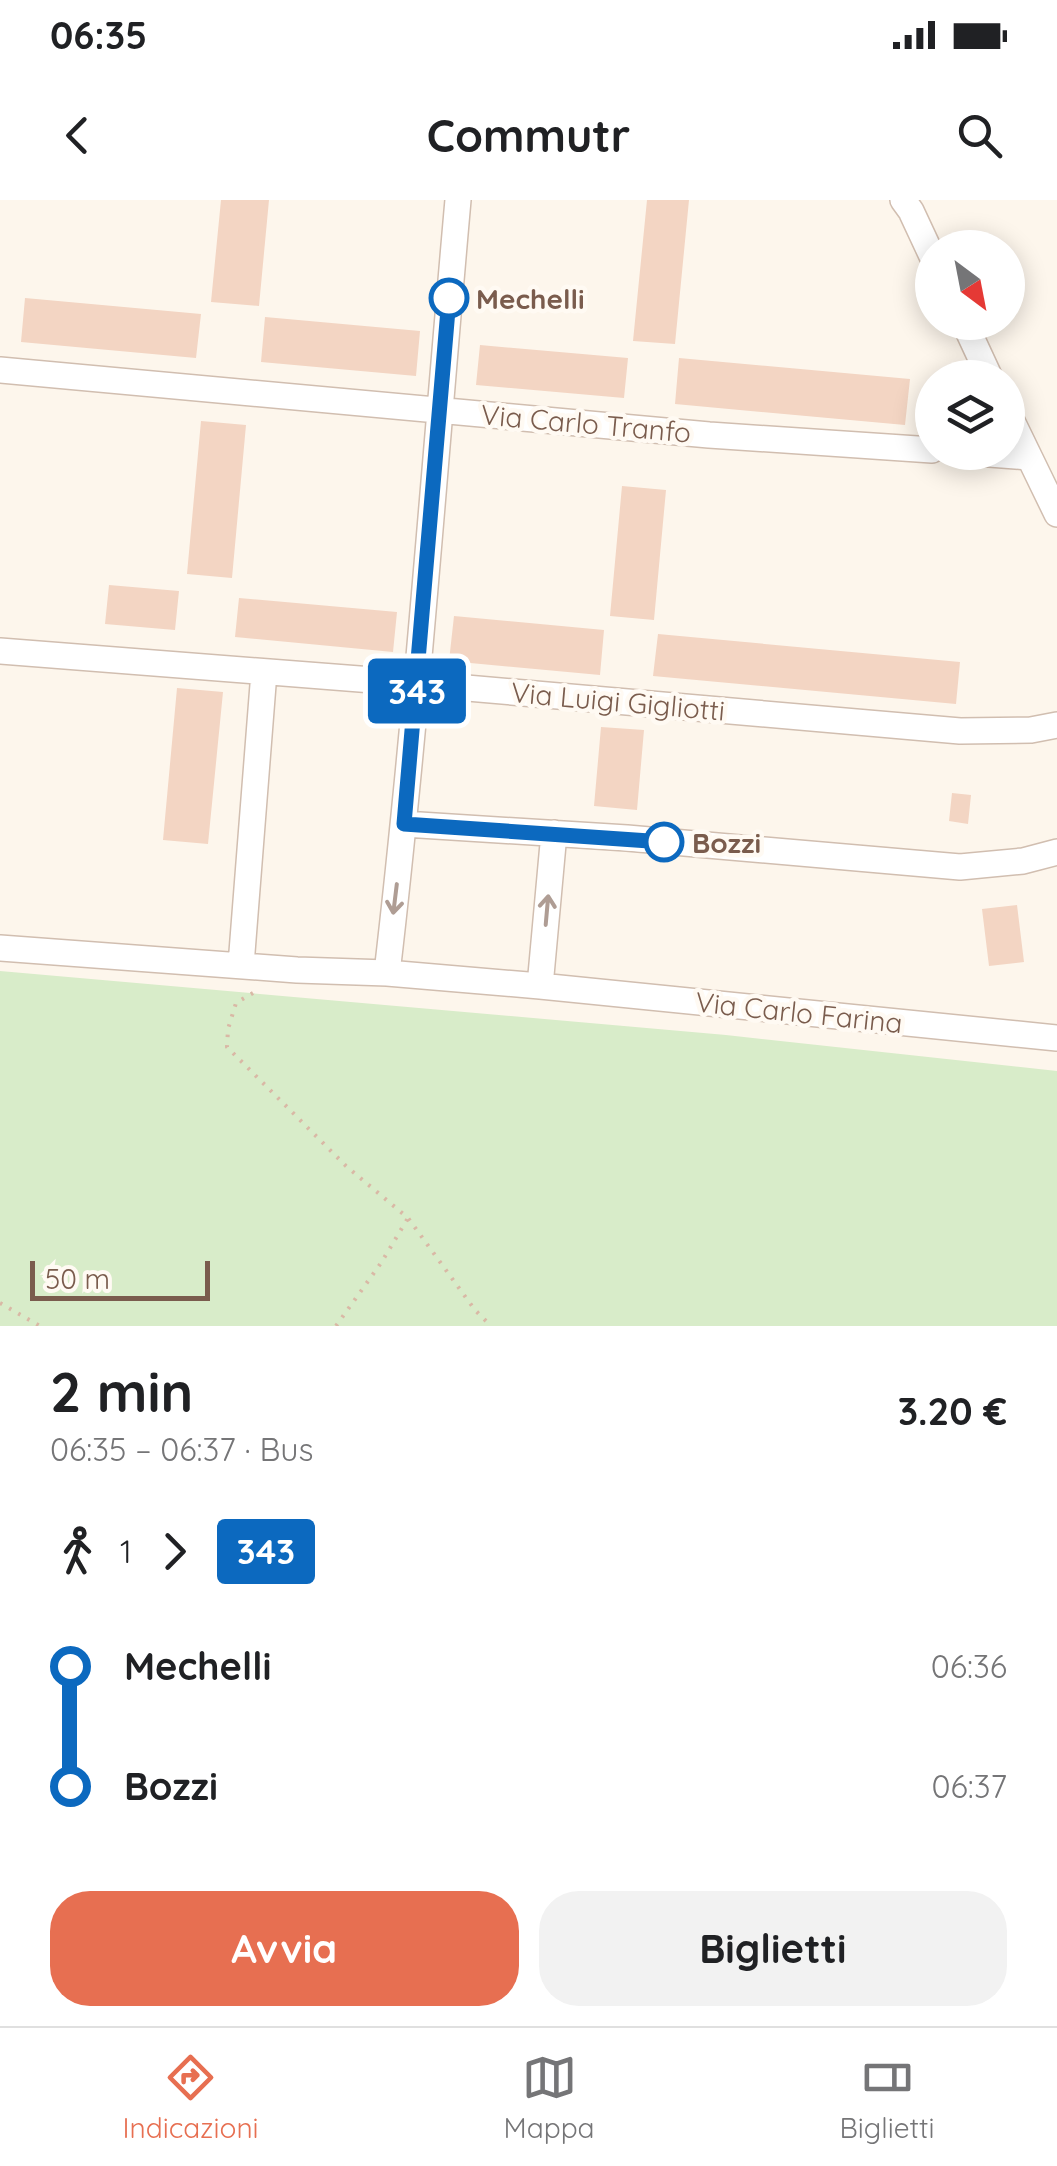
<!DOCTYPE html>
<html lang="it">
<meta charset="utf-8">
<style>
:root{--surface:#fff;--page:#f2f2f2;--text:#202124;--muted:#757577;--line:#e0e0e0;--accent:#e76f51}
body{margin:0;font-family:Quicksand,sans-serif;background:var(--page);color:var(--text);height:100vh;display:flex;flex-direction:column;font-size:38px;white-space:nowrap}
*{box-sizing:border-box;margin:0}
p{font-size:32px;color:var(--muted)}
.icon{flex:none;width:55px;height:55px;fill:none;stroke:currentColor;stroke-width:2;stroke-linecap:round;stroke-linejoin:round}
.map{position:relative;height:1126px;overflow:hidden}
.panel{display:flex;flex-direction:column;background:var(--surface);flex:1}
.panel>*{flex:none}
.badge{padding:0 20px;border-radius:8px;font-size:35px;line-height:65px}
.needle{width:65px;rotate:148deg}
.tools{position:absolute;left:915px;top:30px;display:grid;gap:20px}
.tools a{display:grid;place-items:center;width:110px;height:110px;border-radius:50%;background:var(--surface);box-shadow:0 5px 25px #0003;font-size:50px}
.scale{position:absolute;left:30px;bottom:25px;width:180px;box-sizing:border-box;padding-left:10px;border:5px solid #7a5c4d;border-top:0;font-size:28px;line-height:35px;white-space:nowrap;color:#7a5c4d;-webkit-text-stroke:8px #fffaf3;paint-order:stroke}
.map>.badge{position:absolute;translate:-50% -50%;box-shadow:0 0 0 5px #fff}
.legs{display:flex;align-items:center;gap:15px;height:110px;padding:0 50px;font-size:32px}
.legs p{margin-inline-start:auto}
.summary{display:flex;align-items:center;justify-content:space-between;height:170px;padding:0 50px}
h1{font-size:55px;font-weight:700;line-height:75px}
.button{display:flex;gap:20px;margin-top:auto;padding:20px 50px}
.button a{flex:1;height:115px;border-radius:40px;background:var(--accent);color:#fff;font-size:40px;font-weight:700;line-height:115px;text-align:center}
.button a+a{background:var(--page);color:var(--text)}
ul{padding:0 50px;list-style:none}
li{display:flex;align-items:center;gap:35px;height:120px;font-size:38px}
li i{display:grid;place-items:center;width:15px;height:100%;margin:0 12px;background:currentColor}
li i::after{content:'';width:25px;height:25px;margin:-12px;border:8px solid;border-radius:50%;background:var(--surface)}
li p{margin-inline-start:auto}
li:first-child i{background:linear-gradient(#0000 50%,currentColor 0)}
li:last-child i{background:linear-gradient(currentColor 50%,#0000 0)}
.status{display:flex;justify-content:space-between;align-items:center;height:70px;padding:0 50px;background:var(--surface);direction:ltr}
.status svg{height:28px;fill:currentColor}
header{display:flex;justify-content:space-between;align-items:center;height:130px;padding:0 50px;background:var(--surface);font-size:45px;font-weight:700}
.menu{display:flex;justify-content:space-around;align-items:center;height:140px;border-top:2px solid var(--line);background:var(--surface);font-size:28px;color:var(--muted)}
.menu a{display:grid;justify-items:center;gap:5px}
.menu .active{color:var(--accent)}
.map>svg:first-child{display:block}
</style>
<div class="status"><b>06:35</b><svg viewBox="0 0 49 12"><path d="M0 12V9h3v3zM5 12V6h3v6zM10 12V3h3v9zM15 12V0h3v12zM26 1h20v11H26zM47 4h2v5h-2z"/></svg></div>
<header><svg class="icon" aria-label="back" viewBox="0 0 24 24"><path d="M15 5l-7 7 7 7"/></svg>Commutr<svg class="icon" aria-label="search" viewBox="0 0 24 24"><circle cx="10" cy="10" r="6"/><path d="M15 15l6 6"/></svg></header>
<div class="map">
<svg width="1057" height="1126" viewBox="0 0 1057 1126">
<rect width="100%" height="100%" fill="#fdf6ec"/>
<path fill="#d8ecc9" d="M 0,771 L 726,835 L 1057,871 L 1057,1126 L 0,1126 Z"/>
<path fill="#f3d5c3" d="M 221,0 L 269,0 L 259,106 L 211,102 Z
M 647,0 L 689,0 L 675,144 L 633,141 Z
M 25,98 L 201,114 L 196,158 L 21,142 Z
M 265,117 L 420,131 L 416,176 L 261,162 Z
M 480,145 L 628,158 L 624,198 L 476,185 Z
M 679,158 L 910,179 L 905,225 L 675,204 Z
M 201,221 L 246,225 L 232,378 L 187,374 Z
M 622,286 L 666,290 L 654,420 L 610,416 Z
M 109,385 L 179,391 L 175,430 L 105,424 Z
M 239,398 L 397,412 L 393,452 L 235,437 Z
M 454,416 L 604,430 L 600,475 L 449,461 Z
M 658,434 L 960,462 L 956,504 L 653,476 Z
M 177,488 L 223,492 L 208,644 L 163,640 Z
M 601,527 L 644,530 L 637,610 L 594,606 Z
M 952,593 L 971,595 L 968,624 L 949,621 Z
M 1017,705 L 1024,762 L 989,766 L 982,709 Z"/>
<g fill="none" stroke-linecap="round" stroke-linejoin="round">
<defs>
<path id="minor" d="M 903,0 L 911,11 L 932,56
M 964,122 L 990,178
M 0,170 L 709,235 L 932,250
M 1008,213 L 1057,314
M 963,252 L 1028,257
M 0,451 L 398,482 L 960,531 L 1031,530 L 1057,525
M 404,624 L 627,638 L 960,667 L 1023,661 L 1057,652
M 0,748 L 297,770 L 387,773 L 540,786 L 1057,838
M 241,765 L 264,472
M 387,773 C 417,516 435,258 458,0
M 540,786 L 554,633"/>
</defs>
<use href="#minor" stroke="#d1beb0" stroke-width="28"/>
<path stroke="#d9b8a5" stroke-width="4" stroke-dasharray="2.5 8" stroke-linecap="butt" d="M 253,793 L 236,803 L 228,829 L 227,847 L 346,966 L 408,1018 L 475,1110 L 491,1126
M 0,1103 L 40,1126
M 336,1126 L 381,1063 L 408,1018"/>
<use href="#minor" stroke="#fff" stroke-width="25"/>
</g>
<defs><path id="oneway-shaft" d="M-6 0H5M1.5-3L5.5 0L1.5 3" fill="none" stroke-width="1.6" stroke-linecap="round" stroke-linejoin="round" transform="scale(2.5)"/></defs>
<g stroke="#af9d94">
<use href="#oneway-shaft" transform="translate(395 699) rotate(97)"/>
<use href="#oneway-shaft" transform="translate(547 710) rotate(-85)"/>
</g>
<g fill="none" stroke-linecap="round" stroke-linejoin="round">
<defs>
<path id="line-1" d="M 449,98 L 404,624 L 664,642"/>
</defs>
<use href="#line-1" stroke="#fff" stroke-width="22"/>
<use href="#line-1" stroke="#0c69bf" stroke-width="15"/>
</g>
<g fill="#fff" stroke="#0c69bf" stroke-width="5">
<circle cx="449" cy="98" r="18"/>
<circle cx="664" cy="642" r="18"/>
</g>
<g text-anchor="middle" dominant-baseline="central" stroke-width="9" stroke-linejoin="round" paint-order="stroke">
<g font-size="28" font-weight="bold" fill="#7a5c4d" stroke="#fffaf3" text-anchor="start">
<text x="476" y="98">Mechelli</text>
<text x="692" y="642">Bozzi</text>
</g>
<g font-size="28" fill="#7a5c4d" stroke="#fffaf3">
<text transform="translate(586 223) rotate(5)">Via Carlo Tranfo</text>
<text transform="translate(618 501) rotate(5)">Via Luigi Gigliotti</text>
<text transform="translate(799 812) rotate(6)">Via Carlo Farina</text>
</g>
</g>
</svg>
<div class="tools">
<a><svg class="needle" viewBox="-14 -14 28 28"><path d="M0-13l5 13h-10z" fill="#e53935"/><path d="M0 13l5-13h-10z" fill="#757577"/></svg></a>
<a><svg class="icon" aria-label="layers" viewBox="0 0 24 24"><path d="M12 4l9 5-9 5-9-5zM3 14l9 5 9-5"/></svg></a>
</div>
<div class="scale">50 m</div>
<b class="badge" style="left:417px;top:491px;background:#0c69bf;color:#fff">343</b>
</div>
<section class="panel">
<div class="summary"><div><h1>2 min</h1><p>06:35 – 06:37 · Bus</p></div><b>3.20 €</b></div>
<div class="legs"><svg class="icon" aria-label="walk" viewBox="0 0 24 24"><circle cx="13" cy="4" r="2"/><path d="M13 8l-2 6 4 7M11 14l-3 7M7 12l3-4h3l4 4"/></svg>1<svg class="icon" aria-label="forward" viewBox="0 0 24 24"><path d="M9 5l7 7-7 7"/></svg><b class="badge" style="background:#0c69bf;color:#fff">343</b></div>
<ul>
<li><i style="color:#0c69bf"></i><b>Mechelli</b><p>06:36</p></li>
<li><i style="color:#0c69bf"></i><b>Bozzi</b><p>06:37</p></li>
</ul>
<div class="button"><a>Avvia</a><a>Biglietti</a></div>
</section>
<nav class="menu">
<a class="active"><svg class="icon" aria-label="directions" viewBox="0 0 24 24"><path d="M12 3l9 9-9 9-9-9zM9 14v-3h6M13 9l2 2-2 2"/></svg>Indicazioni</a>
<a><svg class="icon" aria-label="map" viewBox="0 0 24 24"><path d="M3 6l6-2 6 2 6-2v14l-6 2-6-2-6 2zM9 4v14M15 6v14"/></svg>Mappa</a>
<a><svg class="icon" aria-label="tickets" viewBox="0 0 24 24"><path d="M3 7h18v10H3zM15 7v10"/></svg>Biglietti</a>
</nav>
